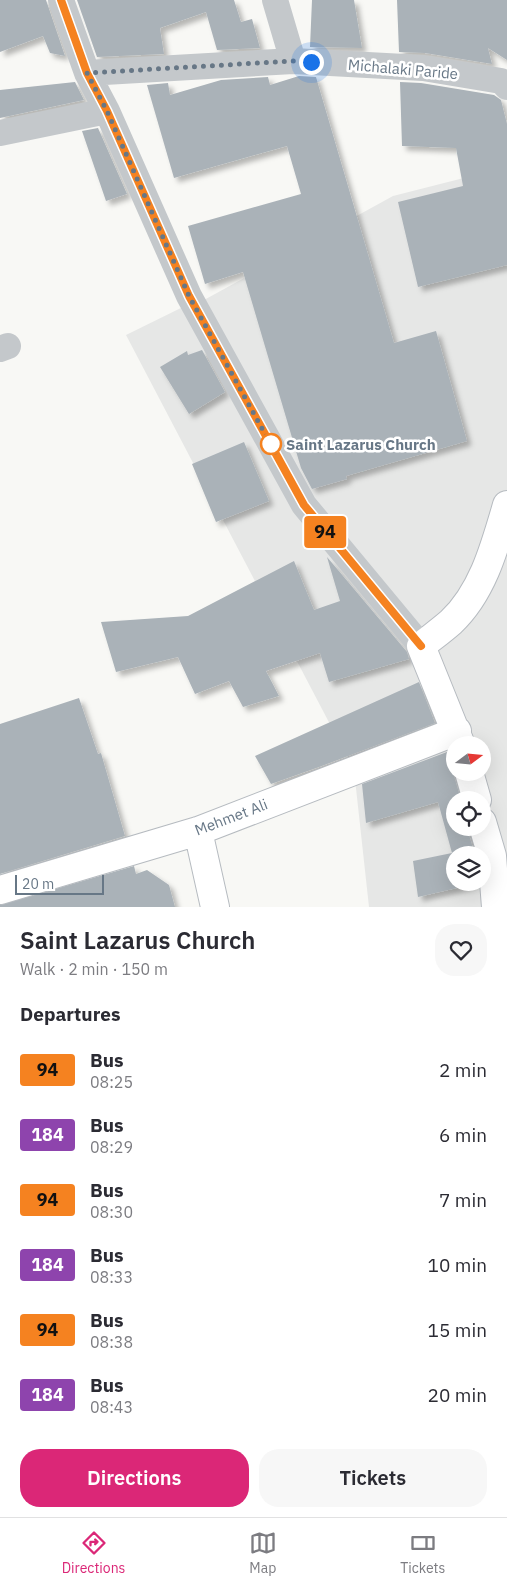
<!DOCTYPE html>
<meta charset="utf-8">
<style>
:root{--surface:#fff;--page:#f7f7f7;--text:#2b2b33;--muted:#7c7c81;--line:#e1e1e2;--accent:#db2777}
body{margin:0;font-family:"IBM Plex Sans",sans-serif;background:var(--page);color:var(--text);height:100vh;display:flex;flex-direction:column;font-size:19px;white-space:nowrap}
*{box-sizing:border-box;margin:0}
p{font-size:16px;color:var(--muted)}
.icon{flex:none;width:28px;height:28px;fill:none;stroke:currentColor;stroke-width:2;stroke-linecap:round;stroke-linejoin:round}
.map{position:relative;height:907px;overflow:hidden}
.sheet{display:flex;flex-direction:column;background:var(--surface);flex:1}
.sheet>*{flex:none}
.badge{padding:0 10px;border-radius:4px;font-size:18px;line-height:32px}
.needle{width:32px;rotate:74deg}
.tools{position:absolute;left:446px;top:736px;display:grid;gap:10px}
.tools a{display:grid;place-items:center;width:45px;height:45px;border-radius:50%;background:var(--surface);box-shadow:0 5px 20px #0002;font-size:25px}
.scale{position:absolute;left:15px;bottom:12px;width:89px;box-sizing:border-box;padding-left:5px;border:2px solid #677786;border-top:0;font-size:14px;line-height:18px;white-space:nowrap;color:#677786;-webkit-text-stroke:4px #fff;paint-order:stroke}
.you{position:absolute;width:25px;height:25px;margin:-12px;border:4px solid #fff;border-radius:50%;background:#1a73e8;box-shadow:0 0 0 8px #1a73e833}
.map>.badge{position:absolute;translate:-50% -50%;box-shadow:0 0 0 2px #fff}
h2{padding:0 20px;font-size:19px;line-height:45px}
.round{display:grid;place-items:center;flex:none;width:52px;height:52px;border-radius:20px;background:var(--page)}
.summary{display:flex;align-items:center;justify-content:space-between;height:85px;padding:0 20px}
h1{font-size:24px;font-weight:600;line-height:38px}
.cta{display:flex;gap:10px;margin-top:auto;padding:10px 20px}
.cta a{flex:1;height:58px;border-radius:20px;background:var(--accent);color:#fff;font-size:20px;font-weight:600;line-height:58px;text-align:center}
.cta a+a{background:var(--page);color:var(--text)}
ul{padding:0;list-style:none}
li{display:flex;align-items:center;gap:15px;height:65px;padding:0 20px}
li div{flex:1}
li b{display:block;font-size:19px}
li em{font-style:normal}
li .badge{min-width:55px;font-weight:700;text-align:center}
.dock{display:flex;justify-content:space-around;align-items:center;height:70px;border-top:1px solid var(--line);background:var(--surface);font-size:14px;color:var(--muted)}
.dock a{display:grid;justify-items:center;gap:2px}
.dock .on{color:var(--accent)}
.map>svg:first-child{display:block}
</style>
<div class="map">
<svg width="507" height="907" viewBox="0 0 507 907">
<defs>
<filter id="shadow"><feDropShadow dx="4.5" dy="4.5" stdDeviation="2.5" flood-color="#0004"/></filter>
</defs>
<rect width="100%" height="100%" fill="#f8f8f5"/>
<path fill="#e6e7e6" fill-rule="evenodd" d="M 507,167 L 507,907 L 369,907 L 354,770 L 126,335 L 189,304 L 204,300 L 393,196 ZM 455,745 L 482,745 L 482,772 L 455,772 ZM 455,800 L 482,800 L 482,828 L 455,828 ZM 455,855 L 482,855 L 482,882 L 455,882 Z"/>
<path fill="#aab2b8" filter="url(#shadow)" d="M 0,0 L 46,0 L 65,56 L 50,53 L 43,36 L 0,52 Z
M 77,0 L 234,0 L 241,22 L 252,19 L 260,48 L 217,50 L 206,12 L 160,28 L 164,54 L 97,57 Z
M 312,0 L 354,0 L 362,48 L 310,47 Z
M 397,0 L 507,0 L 507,60 L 488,48 L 492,64 L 425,53 L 399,52 Z
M 299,76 L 316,77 L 394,343 L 436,331 L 467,441 L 346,476 L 347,479 L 312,489 L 301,468 L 243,272 L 205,284 L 188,226 L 301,194 L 287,146 L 174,178 L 147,85 L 168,83 L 170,95 L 221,80 L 268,77 L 270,85 Z
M 75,82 L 84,100 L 0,118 L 0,90 Z
M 400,82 L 421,83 L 494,95 L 501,100 L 507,124 L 507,265 L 418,287 L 398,202 L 463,186 L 456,148 L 402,146 Z
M 98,128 L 127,194 L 106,201 L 82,131 Z
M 202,350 L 225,392 L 189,414 L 160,367 L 187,351 L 188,355 Z
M 244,442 L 269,501 L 216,522 L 192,464 Z
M 327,557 L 407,652 L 409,659 L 329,682 L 320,653 L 266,671 L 279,696 L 243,707 L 229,681 L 195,694 L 178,657 L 116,672 L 101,622 L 188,616 L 294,561 L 314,610 L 340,601 Z
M 419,682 L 435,723 L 319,767 L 271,784 L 255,756 Z
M 79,698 L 98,754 L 101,753 L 125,836 L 0,874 L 0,724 Z
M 447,752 L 455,759 L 454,776 L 461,800 L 455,800 L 455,828 L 467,828 L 475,855 L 455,855 L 455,882 L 478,883 L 418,897 L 413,861 L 452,853 L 438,802 L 366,823 L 362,784 Z
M 134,866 L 136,874 L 147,870 L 169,885 L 175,907 L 0,907 L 0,905 Z"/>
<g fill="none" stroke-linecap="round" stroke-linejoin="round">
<defs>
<path id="secondary" d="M 461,745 L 421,646 C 431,638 442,630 451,622 C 483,592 495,546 507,505
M 469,772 L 477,800
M 482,822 L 492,856 L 496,907
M 198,831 L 215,907
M 0,890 L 198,831 L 457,731"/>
</defs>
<use href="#secondary" stroke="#b6bbc0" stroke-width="30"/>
<path stroke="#c4c8cb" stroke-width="26" d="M 61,0 L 87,73 L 107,111 L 189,296 L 304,505 L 421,646
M 275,0 L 293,61
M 87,73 L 293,61 L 423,68 L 501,81 L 507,87
M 0,133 L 107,111
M 0,349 L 8,346"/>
<use href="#secondary" stroke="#fff" stroke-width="28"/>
</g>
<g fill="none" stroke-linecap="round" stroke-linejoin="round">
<defs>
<path id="line" d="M 61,0 L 87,73 L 107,111 L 189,296 L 304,505 L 421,646"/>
</defs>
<use href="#line" stroke="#fff" stroke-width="11"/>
<use href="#line" stroke="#f58220" stroke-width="8"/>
<path stroke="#677786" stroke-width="5" stroke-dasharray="0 9" d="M 271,444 L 275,452 L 189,296 L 107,111 L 87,73 L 293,61 L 311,62"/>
</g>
<circle fill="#fff" stroke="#f58220" stroke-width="2.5" cx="271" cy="444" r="10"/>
<g text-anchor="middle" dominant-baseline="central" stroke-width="5" stroke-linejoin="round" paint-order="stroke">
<g font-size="15" fill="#677786" stroke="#fff">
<text transform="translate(403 69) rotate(5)">Michalaki Paride</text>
<text transform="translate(231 817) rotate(-21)">Mehmet Ali</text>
</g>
<g font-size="15" font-weight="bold" fill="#677786" stroke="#fff" text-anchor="start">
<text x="286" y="444">Saint Lazarus Church</text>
</g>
</g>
</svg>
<div class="tools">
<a><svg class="needle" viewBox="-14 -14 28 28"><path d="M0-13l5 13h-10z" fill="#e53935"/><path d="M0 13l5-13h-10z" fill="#7c7c81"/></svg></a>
<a><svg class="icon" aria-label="locate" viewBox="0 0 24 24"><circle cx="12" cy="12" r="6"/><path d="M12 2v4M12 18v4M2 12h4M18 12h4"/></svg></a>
<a><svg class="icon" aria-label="layers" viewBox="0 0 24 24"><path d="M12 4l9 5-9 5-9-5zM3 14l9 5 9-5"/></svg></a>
</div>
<div class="scale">20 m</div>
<div class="you" style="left:311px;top:62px"></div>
<b class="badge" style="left:325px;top:532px;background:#f58220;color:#111">94</b>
</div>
<section class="sheet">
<div class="summary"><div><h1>Saint Lazarus Church</h1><p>Walk · 2 min · 150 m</p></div><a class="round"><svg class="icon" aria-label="heart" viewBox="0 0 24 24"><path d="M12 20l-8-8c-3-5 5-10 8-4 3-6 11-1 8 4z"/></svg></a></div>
<h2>Departures</h2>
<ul>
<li><span class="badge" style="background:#f58220;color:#111">94</span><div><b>Bus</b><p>08:25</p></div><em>2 min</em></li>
<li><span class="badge" style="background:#8e44ad;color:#fff">184</span><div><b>Bus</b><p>08:29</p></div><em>6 min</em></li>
<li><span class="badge" style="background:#f58220;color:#111">94</span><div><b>Bus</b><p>08:30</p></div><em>7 min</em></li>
<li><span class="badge" style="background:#8e44ad;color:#fff">184</span><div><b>Bus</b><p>08:33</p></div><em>10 min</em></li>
<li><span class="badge" style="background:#f58220;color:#111">94</span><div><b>Bus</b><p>08:38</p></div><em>15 min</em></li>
<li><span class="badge" style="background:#8e44ad;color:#fff">184</span><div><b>Bus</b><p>08:43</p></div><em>20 min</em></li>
</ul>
<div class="cta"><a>Directions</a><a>Tickets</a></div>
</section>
<nav class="dock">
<a class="on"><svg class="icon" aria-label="directions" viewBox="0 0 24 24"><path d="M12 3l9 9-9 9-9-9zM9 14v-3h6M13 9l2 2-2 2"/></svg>Directions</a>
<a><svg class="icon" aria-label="map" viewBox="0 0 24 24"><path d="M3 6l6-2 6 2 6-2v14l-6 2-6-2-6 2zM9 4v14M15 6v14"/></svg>Map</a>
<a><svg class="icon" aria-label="tickets" viewBox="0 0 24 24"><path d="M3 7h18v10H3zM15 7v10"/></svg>Tickets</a>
</nav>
